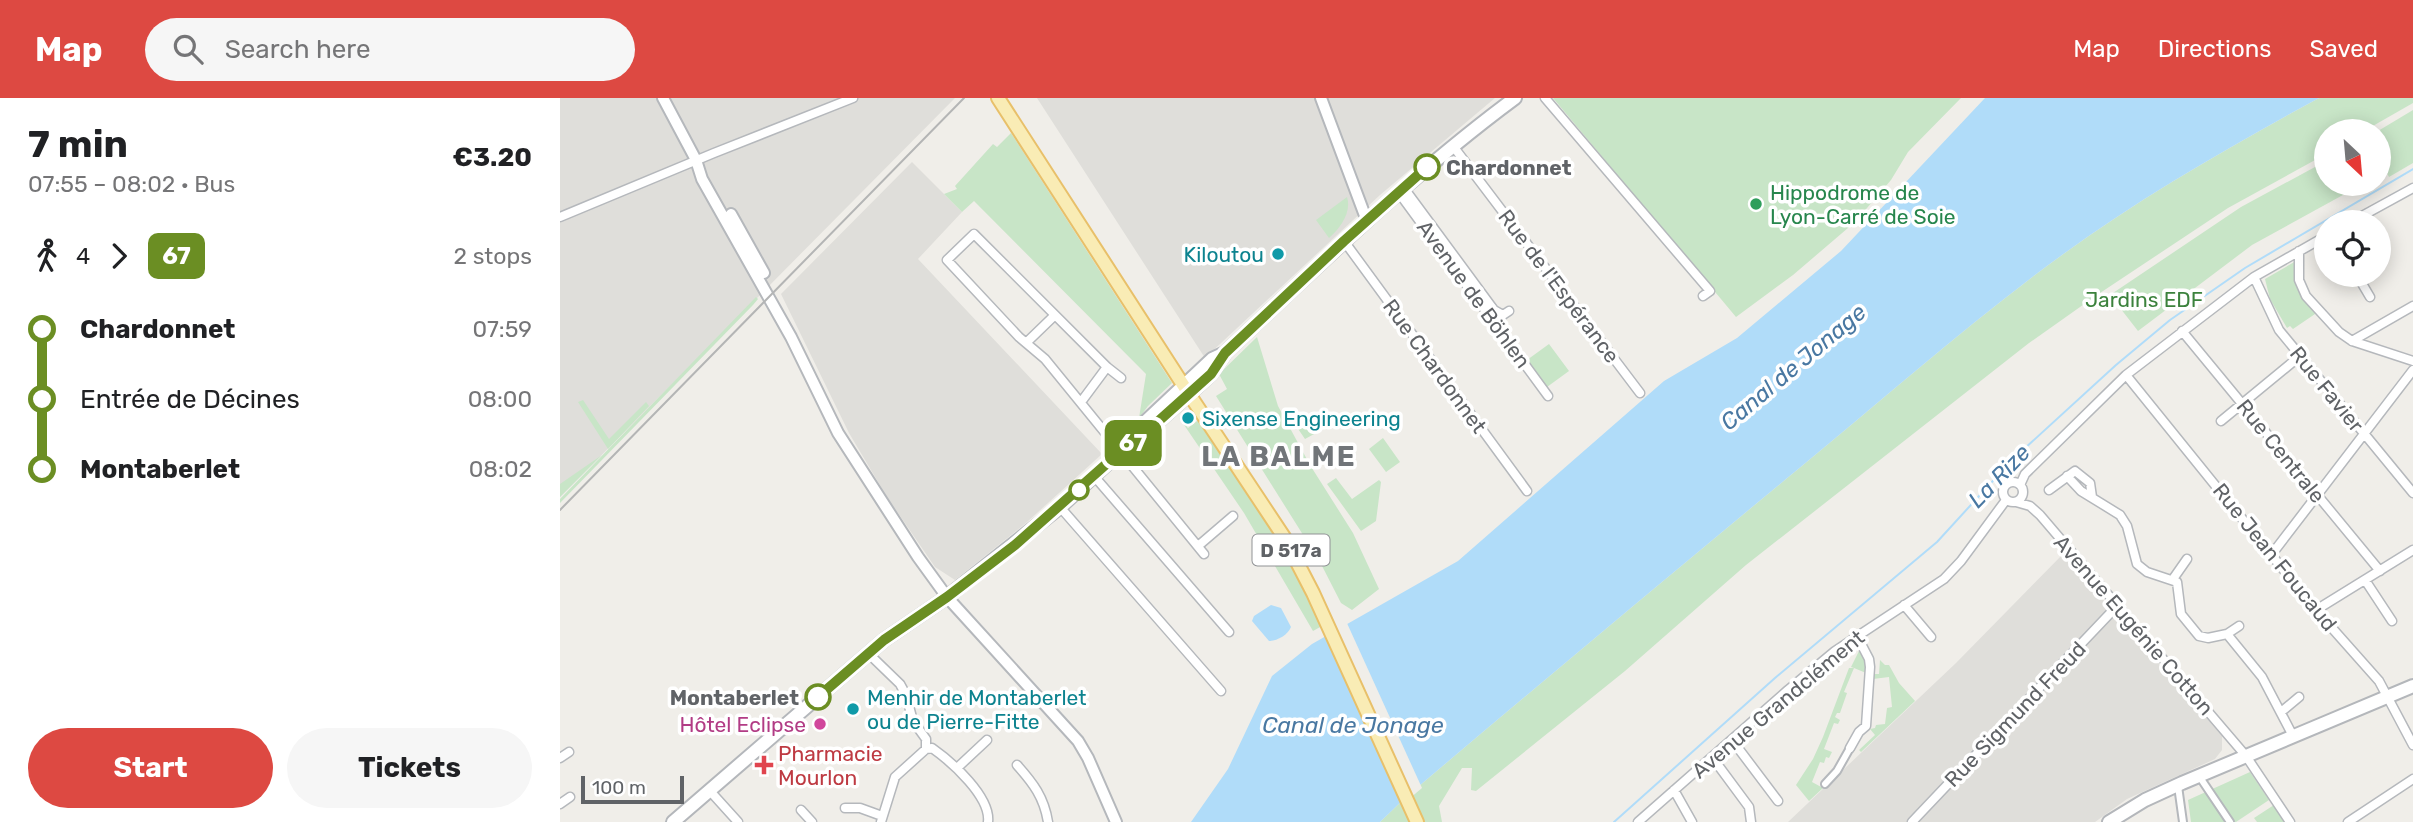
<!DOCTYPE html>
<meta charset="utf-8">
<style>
:root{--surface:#fff;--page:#f6f6f6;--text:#202124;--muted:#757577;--accent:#dd4942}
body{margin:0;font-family:Rubik,sans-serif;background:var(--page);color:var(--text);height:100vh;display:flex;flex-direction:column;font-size:26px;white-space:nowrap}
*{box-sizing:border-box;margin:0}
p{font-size:23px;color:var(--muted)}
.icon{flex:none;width:38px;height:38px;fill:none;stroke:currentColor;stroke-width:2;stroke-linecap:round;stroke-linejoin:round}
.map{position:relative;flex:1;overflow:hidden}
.drawer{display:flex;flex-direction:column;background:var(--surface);width:560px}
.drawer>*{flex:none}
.badge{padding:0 14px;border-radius:10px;font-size:24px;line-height:46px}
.needle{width:46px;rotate:154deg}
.fabs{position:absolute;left:1754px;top:21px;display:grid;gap:14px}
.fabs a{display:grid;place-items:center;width:77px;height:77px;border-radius:50%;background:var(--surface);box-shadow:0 4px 18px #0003;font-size:35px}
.scale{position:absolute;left:21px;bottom:18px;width:103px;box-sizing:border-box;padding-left:7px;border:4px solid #606367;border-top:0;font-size:19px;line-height:24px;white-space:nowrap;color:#606367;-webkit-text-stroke:5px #fff;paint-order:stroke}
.map>.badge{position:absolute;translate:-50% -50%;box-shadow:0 0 0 4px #fff}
.legs{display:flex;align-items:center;gap:10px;height:77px;padding:0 28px;font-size:23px}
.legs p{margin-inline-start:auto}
.headline{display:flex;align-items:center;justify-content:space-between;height:119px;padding:0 28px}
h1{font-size:38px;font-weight:700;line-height:52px}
.button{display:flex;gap:14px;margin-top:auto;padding:14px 28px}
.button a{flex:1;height:80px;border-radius:42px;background:var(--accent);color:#fff;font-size:28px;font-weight:700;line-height:80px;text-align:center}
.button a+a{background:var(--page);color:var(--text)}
ul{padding:0 28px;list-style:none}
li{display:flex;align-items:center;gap:24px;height:70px;font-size:26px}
li i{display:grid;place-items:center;width:10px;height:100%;margin:0 9px;background:currentColor}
li i::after{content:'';width:18px;height:18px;margin:-9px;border:5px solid;border-radius:50%;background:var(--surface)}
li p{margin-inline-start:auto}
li:first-child i{background:linear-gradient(#0000 50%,currentColor 0)}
li:last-child i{background:linear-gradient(currentColor 50%,#0000 0)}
header{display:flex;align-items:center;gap:42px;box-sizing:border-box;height:98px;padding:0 35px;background:var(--accent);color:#fff}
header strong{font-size:33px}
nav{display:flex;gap:38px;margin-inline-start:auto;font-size:24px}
.search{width:490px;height:63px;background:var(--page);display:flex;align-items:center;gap:18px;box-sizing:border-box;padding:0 24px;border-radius:38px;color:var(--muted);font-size:26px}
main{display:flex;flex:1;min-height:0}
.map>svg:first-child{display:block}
</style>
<header>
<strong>Map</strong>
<div class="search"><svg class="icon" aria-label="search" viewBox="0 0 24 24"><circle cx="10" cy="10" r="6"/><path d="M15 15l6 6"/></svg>Search here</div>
<nav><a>Map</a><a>Directions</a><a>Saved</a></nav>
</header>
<main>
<section class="drawer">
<div class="headline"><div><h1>7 min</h1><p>07:55 – 08:02 · Bus</p></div><b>€3.20</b></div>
<div class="legs"><svg class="icon" aria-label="walk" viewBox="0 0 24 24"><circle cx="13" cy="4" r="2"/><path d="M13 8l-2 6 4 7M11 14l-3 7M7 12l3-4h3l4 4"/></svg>4<svg class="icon" aria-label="forward" viewBox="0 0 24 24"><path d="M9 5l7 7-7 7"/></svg><b class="badge" style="background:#6b8e23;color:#fff">67</b><p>2 stops</p></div>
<ul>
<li><i style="color:#6b8e23"></i><b>Chardonnet</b><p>07:59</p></li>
<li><i style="color:#6b8e23"></i><span>Entrée de Décines</span><p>08:00</p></li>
<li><i style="color:#6b8e23"></i><b>Montaberlet</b><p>08:02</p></li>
</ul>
<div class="button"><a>Start</a><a>Tickets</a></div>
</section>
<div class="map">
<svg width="1853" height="724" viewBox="0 0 1853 724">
<rect width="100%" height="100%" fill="#f0eee9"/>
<path fill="#dfdeda" d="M 0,0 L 395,0 L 0,399 Z
M 477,0 L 935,0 L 820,97 L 645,260 Z
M 352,64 L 402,114 L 358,161 L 542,356 L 466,425 L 395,482 L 375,469 L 327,399 L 289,335 L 221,196 Z
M 1503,456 L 1662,638 L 1662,652 L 1655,661 L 1567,701 L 1535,724 L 1228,724 L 1396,565 Z"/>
<path fill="#c8e5c7" d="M 993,0 L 1401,0 L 1348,54 L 1331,82 L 1295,124 L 1233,177 L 1176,219 Z
M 1759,0 L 1853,0 L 1853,5 L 1804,33 L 1766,33 L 1766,56 L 1668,110 L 1537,197 L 1469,245 L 1186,467 L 1065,573 L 916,693 L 911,692 L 912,670 L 902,670 L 879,708 L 882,724 L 820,724 L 846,699 C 976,589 1106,480 1237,372 C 1325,300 1410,224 1502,157 C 1583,98 1671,48 1759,0 Z
M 1853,12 L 1853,65 L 1829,79 L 1826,73 L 1818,77 L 1818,33 Z
M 451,35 L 612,285 L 588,308 L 579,320 L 586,276 L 414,103 L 402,114 L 384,96 L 397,91 L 395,88 L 433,46 L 437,49 Z
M 1766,63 L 1766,86 L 1803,86 L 1692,147 L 1578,233 L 1550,197 L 1681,109 Z
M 787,99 C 792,114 780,131 769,140 L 756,122 Z
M 1736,163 L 1736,177 L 1756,213 L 1755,216 L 1733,231 L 1730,228 L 1727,230 L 1710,201 L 1705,181 Z
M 196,199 L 198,201 L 193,207 L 0,405 L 0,401 Z
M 697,239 L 718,308 L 750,367 L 793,435 L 819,491 L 792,512 L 781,505 L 760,464 L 656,298 L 667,291 L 659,276 Z
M 989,246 L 1009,273 L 987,289 L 967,262 Z
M 23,302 L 49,341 L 86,304 L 89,308 L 48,351 L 18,304 Z
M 743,315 L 756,335 L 745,341 L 732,322 Z
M 618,318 L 628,330 L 641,320 L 732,461 L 762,528 L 753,533 L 684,415 Z
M 823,340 L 840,364 L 826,374 L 809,351 Z
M 42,357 L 0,399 L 0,386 Z
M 776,380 L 792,401 L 819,382 L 821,384 L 816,423 L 801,433 L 767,386 Z
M 1300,551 L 1306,561 L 1306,575 L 1294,570 L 1284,594 L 1287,595 L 1280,615 L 1277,615 L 1275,619 L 1280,622 L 1278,626 L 1274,625 L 1264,651 L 1272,654 L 1269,660 L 1266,659 L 1264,665 L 1260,664 L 1252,684 L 1263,690 L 1249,703 L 1236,687 L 1253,661 L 1263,639 L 1289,570 L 1294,570 L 1291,569 Z
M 1320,562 L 1325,567 L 1329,567 L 1339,585 L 1355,603 L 1301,654 L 1299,652 L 1315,637 L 1310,631 L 1315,630 L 1316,627 L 1325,626 L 1327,610 L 1332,609 L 1329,579 L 1313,581 L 1314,576 L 1319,576 Z
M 1690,674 L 1709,702 L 1676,724 L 1631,724 L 1628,702 Z
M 1714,707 L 1726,724 L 1697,724 L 1694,720 Z"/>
<path fill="#b0dcf9" d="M 1425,0 L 1759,0 C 1671,48 1583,98 1502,157 C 1410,224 1325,300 1237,372 C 1106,480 976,589 846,699 L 820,724 L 631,724 L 668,671 L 712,578 L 752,546 L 898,463 L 1104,283 L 1177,240 L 1281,153 Z
M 711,507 L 721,510 L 731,529 C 728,537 717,543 709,543 L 692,523 L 694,518 Z"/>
<path fill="#f0eee9" d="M 786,523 L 862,690 L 849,701 L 765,535 Z"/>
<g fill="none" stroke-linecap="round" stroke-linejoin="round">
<path stroke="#b0dcf9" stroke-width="2" d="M 1054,724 L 1215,580 L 1377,444 L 1452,362 L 1556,267 L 1610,222 L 1685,170 L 1853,71"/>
<defs>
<path id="pedestrian" d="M 1639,678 L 1670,724
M 1265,686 L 1277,673 L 1290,650
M 1618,688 L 1623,724"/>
<path id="minor" d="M 985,0 L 1150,193 L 1143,198
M 893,48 L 1080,295
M 844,90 L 934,212 L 943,217 L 949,213
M 839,95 L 988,298
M 0,119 L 154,55 L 293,0
M 1791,124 L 1853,90
M 784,143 L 967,393
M 1739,153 L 1739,182 L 1746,198 L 1779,234 L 1792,243 L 1853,263
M 1797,177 L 1810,199
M 1694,179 L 1719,232 L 1853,395
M 1622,233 L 1820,473
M 1792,243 L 1853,208
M 466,245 L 495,217
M 547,269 L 561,280
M 1566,277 L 1756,512 L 1819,583 L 1853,647
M 521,304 L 547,269 L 414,136 L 387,162 L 459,239 L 485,261 L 644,456
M 1661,323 L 1740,258
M 534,378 L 669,534
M 1507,378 L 1521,393 L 1560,417 L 1567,428 L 1577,466 L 1587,474 L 1617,484 L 1621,516 L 1639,538 L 1648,540 L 1667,536 L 1702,579 L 1733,638
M1443 394a10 10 0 1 1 20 0a10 10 0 1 1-20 0Z
M 1460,387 L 1465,376 L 1566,277 L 1694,179 L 1766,138
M 1489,392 L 1515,373 L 1530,385 L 1532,399
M 1456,404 L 1470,408 L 1480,417 L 1686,658 L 1730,724
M 500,409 L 661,593
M 638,448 L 673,418
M 1712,456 L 1853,272
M 1613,481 L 1627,461
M 1805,482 L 1832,523
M 1344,507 L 1371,539
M 1756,512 L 1853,452
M 1667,536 L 1679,528
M 309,556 L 340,586 L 346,597 L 353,623 L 366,641 L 366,651
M 1721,614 L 1739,599
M 1172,642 L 1218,703
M 1290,650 L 1299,634 L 1306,628 L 1310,569 L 1309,561 L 1297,538
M 1152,659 L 1189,709 L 1191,724
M 0,660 L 9,654
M 457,667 C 473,685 484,699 488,724
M 397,670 L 427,642
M 1114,692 L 1132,724
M 150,693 L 178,724
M 0,706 L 10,699
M 285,710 L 300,710 L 322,718
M 241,712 L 252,724
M 321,724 L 335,679 L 366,651 L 372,650 C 392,664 431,699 428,724
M 1078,724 L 1228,592 L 1275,553 L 1384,481 L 1401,463 L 1446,402
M 1352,724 L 1557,508
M 1788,724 L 1853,681"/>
<path id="tertiary" d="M 103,0 L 136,62 L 142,81 L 231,239 L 278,335 L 358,459 L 387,499 L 518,643 L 528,660 L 556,724
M 761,0 L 807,123
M 171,116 L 204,175"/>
<path id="secondary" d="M 586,323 L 652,261 L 665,255 C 759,167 851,77 955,0
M 113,724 L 324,542 L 387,499 L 500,409 L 561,353 L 574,345 L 629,296 L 651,276 L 665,255
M 1549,724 L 1585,702 L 1622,685 L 1853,588"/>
<path id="primary" d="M 438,0 L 629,296 L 724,439 L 753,495 L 857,724"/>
</defs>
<use href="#pedestrian" stroke="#b5b8bc" stroke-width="10"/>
<use href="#minor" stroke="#b5b8bc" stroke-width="11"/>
<use href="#tertiary" stroke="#b5b8bc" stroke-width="14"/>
<use href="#secondary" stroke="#b4b7bb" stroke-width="16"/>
<use href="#primary" stroke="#e8c06a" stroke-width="16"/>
<use href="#pedestrian" stroke="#fff" stroke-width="6"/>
<use href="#minor" stroke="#fff" stroke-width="8"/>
<use href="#tertiary" stroke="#fff" stroke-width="10"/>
<use href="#secondary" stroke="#fff" stroke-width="12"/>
<use href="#primary" stroke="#f9ecb5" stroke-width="12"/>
<path stroke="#b4b5b5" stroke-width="2" d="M 0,412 L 404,0"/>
</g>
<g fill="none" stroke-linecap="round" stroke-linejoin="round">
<defs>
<path id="line-1" d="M 258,599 L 324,542 L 387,499 L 455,447 L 561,353 L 574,345 L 651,276 L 665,255 L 784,143 L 867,69"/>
</defs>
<use href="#line-1" stroke="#fff" stroke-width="16"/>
<use href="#line-1" stroke="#6b8e23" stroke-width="10"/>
</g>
<g fill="#fff" stroke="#6b8e23" stroke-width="3.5">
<circle cx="867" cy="69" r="12"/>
<circle cx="519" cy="392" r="9"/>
<circle cx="258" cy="599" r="12"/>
</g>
<circle fill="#2e9e5b" stroke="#fff" stroke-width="2.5" cx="1196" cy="106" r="7"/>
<g fill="#0f9aa8" stroke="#fff" stroke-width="2.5">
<circle cx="718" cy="156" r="7"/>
<circle cx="628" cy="320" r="7"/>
<circle cx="293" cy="611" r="7"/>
</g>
<circle fill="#d1479c" stroke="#fff" stroke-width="2.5" cx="260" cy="626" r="7"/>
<path fill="#e0444e" stroke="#fff" stroke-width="2.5" d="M200.5 656.5h7v7h7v7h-7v7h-7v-7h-7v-7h7z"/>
<g text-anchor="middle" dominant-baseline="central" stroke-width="7" stroke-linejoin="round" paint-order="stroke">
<rect fill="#fff" stroke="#909295" stroke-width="2" x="692.5" y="436.5" width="77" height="31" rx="5"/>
<g font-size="19" font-weight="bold" fill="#606367">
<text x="731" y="452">D 517a</text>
</g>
<g font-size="21" font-weight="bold" fill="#606367" stroke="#fff" text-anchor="start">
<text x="886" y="69">Chardonnet</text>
<text x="239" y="599" text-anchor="end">Montaberlet</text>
</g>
<g font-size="21" fill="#27864d" stroke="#fff" text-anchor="start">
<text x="1210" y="94">Hippodrome de<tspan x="1210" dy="24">Lyon-Carré de Soie</tspan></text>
</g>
<g font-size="21" fill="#0d838f" stroke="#fff" text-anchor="start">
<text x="704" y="156" text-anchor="end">Kiloutou</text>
<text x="642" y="320">Sixense Engineering</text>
<text x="307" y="599">Menhir de Montaberlet<tspan x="307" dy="24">ou de Pierre-Fitte</tspan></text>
</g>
<g font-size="21" fill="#606367" stroke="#fff">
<text transform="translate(999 188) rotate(53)">Rue de l'Espérance</text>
<text transform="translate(914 196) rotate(54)">Avenue de Böhlen</text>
<text transform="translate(875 268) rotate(54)">Rue Chardonnet</text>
<text transform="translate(1767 291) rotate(51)">Rue Favier</text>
<text transform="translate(1721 353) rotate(51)">Rue Centrale</text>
<text transform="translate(1715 459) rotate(51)">Rue Jean Foucaud</text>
<text transform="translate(1574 527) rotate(49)">Avenue Eugénie Cotton</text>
<text transform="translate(1218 606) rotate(-40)">Avenue Grandclément</text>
<text transform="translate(1455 616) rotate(-46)">Rue Sigmund Freud</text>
</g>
<g font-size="21" fill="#3c823d" stroke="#fff">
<text x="1584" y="201">Jardins EDF</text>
</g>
<g font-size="21" fill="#b23c85" stroke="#fff" text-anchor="end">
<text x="246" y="626">Hôtel Eclipse</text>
</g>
<g font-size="21" fill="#be3a42" stroke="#fff" text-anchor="start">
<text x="218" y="655">Pharmacie<tspan x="218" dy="24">Mourlon</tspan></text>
</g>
<g font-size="23" font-style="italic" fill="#4978a2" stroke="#fff">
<text transform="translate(1233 269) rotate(-40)">Canal de Jonage</text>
<text transform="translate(1439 378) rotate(-46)">La Rize</text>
<text x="793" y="627">Canal de Jonage</text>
</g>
<g font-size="28" font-weight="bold" letter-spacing="2" fill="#717579" stroke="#fff">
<text x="719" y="358">LA BALME</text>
</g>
</g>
</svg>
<div class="fabs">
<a><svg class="needle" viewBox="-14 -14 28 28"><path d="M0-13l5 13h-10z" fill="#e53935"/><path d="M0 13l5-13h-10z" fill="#757577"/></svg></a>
<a><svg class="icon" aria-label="locate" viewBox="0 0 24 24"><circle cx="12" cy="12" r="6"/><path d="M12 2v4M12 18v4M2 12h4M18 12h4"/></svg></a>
</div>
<div class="scale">100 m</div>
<b class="badge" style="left:573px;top:345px;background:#6b8e23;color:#fff">67</b>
</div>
</main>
